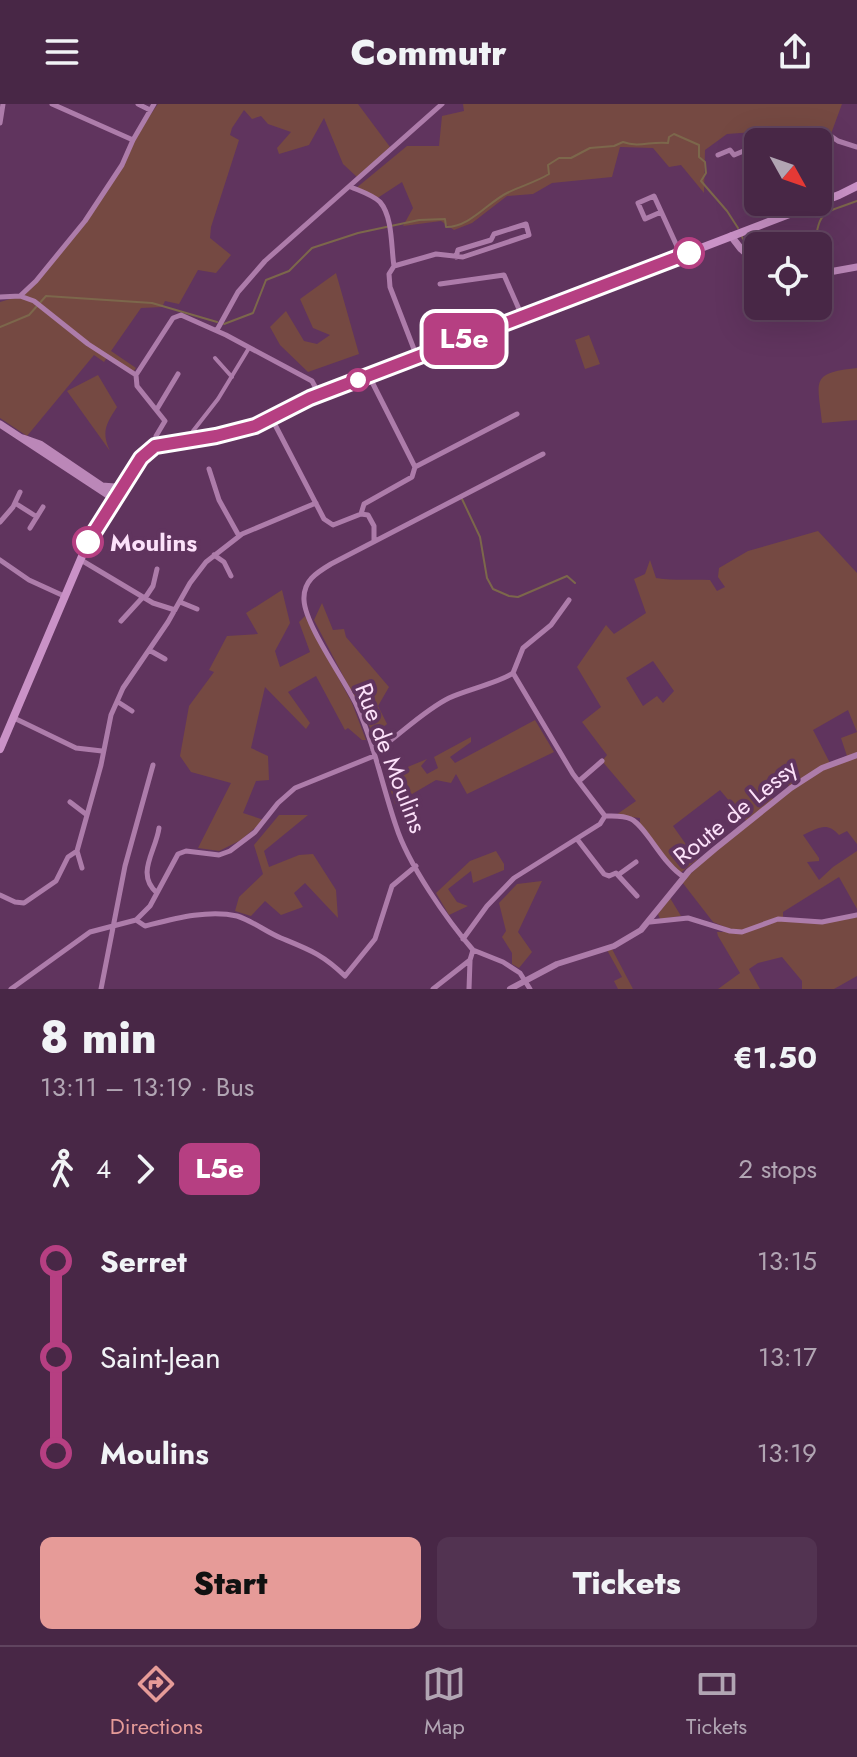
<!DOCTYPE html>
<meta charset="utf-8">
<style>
:root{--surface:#482746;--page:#523351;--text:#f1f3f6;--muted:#b1a5b3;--line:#60445f;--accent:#e69b98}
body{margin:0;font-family:Jost,sans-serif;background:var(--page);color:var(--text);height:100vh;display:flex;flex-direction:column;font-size:30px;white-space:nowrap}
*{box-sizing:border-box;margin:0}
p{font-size:26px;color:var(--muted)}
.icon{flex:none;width:44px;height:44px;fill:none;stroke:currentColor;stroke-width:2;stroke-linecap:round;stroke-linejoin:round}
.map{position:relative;height:885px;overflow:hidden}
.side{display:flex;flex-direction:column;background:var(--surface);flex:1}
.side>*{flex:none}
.badge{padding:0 16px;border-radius:12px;font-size:28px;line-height:52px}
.needle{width:52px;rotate:130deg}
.controls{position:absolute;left:744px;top:24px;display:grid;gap:16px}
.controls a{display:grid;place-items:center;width:88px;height:88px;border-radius:12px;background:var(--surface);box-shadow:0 8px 32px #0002,0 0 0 2px var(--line);font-size:40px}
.map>.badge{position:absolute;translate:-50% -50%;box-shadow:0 0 0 4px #fff}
.legs{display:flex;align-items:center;gap:12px;height:88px;padding:0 40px;font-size:26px}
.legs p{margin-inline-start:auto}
.head{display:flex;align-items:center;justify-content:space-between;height:136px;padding:0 40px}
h1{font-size:44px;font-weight:800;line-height:60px}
.cta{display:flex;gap:16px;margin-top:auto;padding:16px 40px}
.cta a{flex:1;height:92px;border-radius:12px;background:var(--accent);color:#111;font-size:32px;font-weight:800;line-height:92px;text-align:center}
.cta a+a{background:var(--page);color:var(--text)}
ul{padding:0 40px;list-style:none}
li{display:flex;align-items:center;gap:28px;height:96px;font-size:30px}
li i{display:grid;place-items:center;width:12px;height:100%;margin:0 10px;background:currentColor}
li i::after{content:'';width:20px;height:20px;margin:-10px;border:6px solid;border-radius:50%;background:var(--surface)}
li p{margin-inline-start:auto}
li:first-child i{background:linear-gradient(#0000 50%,currentColor 0)}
li:last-child i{background:linear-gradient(currentColor 50%,#0000 0)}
header{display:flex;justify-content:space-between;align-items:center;height:104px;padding:0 40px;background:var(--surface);font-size:36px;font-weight:800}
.tabs{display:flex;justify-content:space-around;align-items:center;height:112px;border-top:2px solid var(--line);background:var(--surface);font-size:22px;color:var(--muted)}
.tabs a{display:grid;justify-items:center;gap:4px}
.tabs .selected{color:var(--accent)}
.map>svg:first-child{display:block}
</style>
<header><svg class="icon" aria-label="menu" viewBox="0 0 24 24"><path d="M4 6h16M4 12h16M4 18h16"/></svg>Commutr<svg class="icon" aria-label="share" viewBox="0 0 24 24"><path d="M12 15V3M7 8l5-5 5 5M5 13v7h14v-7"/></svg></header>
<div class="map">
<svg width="857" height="885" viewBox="0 0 857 885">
<rect width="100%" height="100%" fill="#60345e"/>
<path fill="#754942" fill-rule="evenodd" d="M 158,0 L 358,0 L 390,43 L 357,73 L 343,60 L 324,14 L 309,41 L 279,50 L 277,44 L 291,28 L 268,20 L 261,12 L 252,15 L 244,6 L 232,24 L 230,31 L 239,36 L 211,123 L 210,134 L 231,151 L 216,169 L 198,166 L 179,200 L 165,197 L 162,203 L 141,204 L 111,247 L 136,264 L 133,268 L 108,252 L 104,258 L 94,251 L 27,332 L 0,314 L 0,198 L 20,192 L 36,177 L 85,117 L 122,61 L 133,36 Z
M 463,0 L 842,0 L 825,46 L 818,53 L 818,38 L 781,38 L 768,27 L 727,30 L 705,46 L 704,89 L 681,61 L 669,63 L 653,44 L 620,43 L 612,73 L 552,79 L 533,90 L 507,92 L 472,119 L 454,126 L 441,117 L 403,122 L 413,104 L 402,78 L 376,95 L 355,85 L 407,42 L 439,42 L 442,12 L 464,7 Z
M 336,169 L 359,250 L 308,268 L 280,241 L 270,223 L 286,207 L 304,237 L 317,240 L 330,231 L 313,224 L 300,195 Z
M 589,231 L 600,260 L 585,265 L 575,236 Z
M 857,264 L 857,316 L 822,319 C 818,277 809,269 857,264 Z
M 98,271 L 117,303 C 106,320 101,328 110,347 L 67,287 Z
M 818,427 L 857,469 L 857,740 L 847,727 L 839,731 C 827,717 818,724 803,731 L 819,754 L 819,757 L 807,758 L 819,776 L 833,763 L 857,747 L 857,805 L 839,773 L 783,808 L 783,814 L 822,820 L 857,812 L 857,872 L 834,885 L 802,885 L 802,877 L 782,853 L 758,859 L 749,865 L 760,885 L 718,885 L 740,869 L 718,832 L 717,828 L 723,828 L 725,823 L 713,818 L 682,778 L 746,717 L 720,686 L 673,722 L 697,756 L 679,770 L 640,724 L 640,714 L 616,711 L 636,697 L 602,657 L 607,651 L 582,618 L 601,603 L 577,563 L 606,521 L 614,530 L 646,509 L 634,475 L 645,470 L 650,456 L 656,474 C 675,477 692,475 710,476 L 717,487 L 725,483 L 718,473 L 719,464 L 748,447 ZM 653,557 L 674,587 L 663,599 L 657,592 L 643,602 L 626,574 ZM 848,606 L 857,628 L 841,634 L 847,652 L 830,659 L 813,626 ZM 782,673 L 789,682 L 774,697 L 766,683 Z
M 282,486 L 290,519 L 275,547 L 280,563 L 310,548 L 299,518 L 305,512 L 352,599 L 366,636 L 362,636 L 348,624 L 345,626 L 316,572 L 288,588 L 310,619 L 306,625 L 265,583 L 251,644 L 268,652 L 269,676 L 256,677 L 243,709 L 264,716 L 241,736 L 219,747 L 198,744 L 231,679 L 191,668 L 180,652 L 189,602 L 214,568 L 209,566 L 227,532 L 258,530 L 246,509 Z
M 322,499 L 333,526 L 344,525 L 346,533 L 389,583 L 378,602 L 387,620 L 374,631 L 314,516 Z
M 535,616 L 554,648 L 467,690 L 456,670 L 451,679 L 436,676 L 395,700 L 386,672 L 427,655 L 421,662 L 427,670 L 438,664 L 434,653 L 471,633 L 471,638 L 450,653 L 455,659 Z
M 279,711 L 308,711 L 264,747 L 269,763 L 299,751 L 313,750 L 336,786 L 338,814 L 305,779 L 294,789 L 303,803 L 281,811 L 265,797 L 251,812 L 235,807 L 239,793 L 263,770 L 254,741 Z
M 496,747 L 504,760 L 504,766 L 473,779 L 471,767 L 448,785 L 457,798 L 468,802 L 449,811 L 436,789 L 470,757 Z
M 542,777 L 518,828 L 532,848 L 519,864 L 512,860 L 512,849 L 502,833 L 506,827 L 499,799 L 517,780 Z
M 670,794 L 681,812 L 660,815 L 658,810 Z
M 612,845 L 633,885 L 618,885 L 614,877 L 622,873 L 607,846 Z"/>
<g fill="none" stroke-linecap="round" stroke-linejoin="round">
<path stroke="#7c674b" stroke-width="2" d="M 741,130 L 743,135 L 758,144
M 815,142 C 818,106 824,109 857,97
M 224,220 L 253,209 L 266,176 L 289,167 L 312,144 L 358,129 L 419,116 L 445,115 L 446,123 C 470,123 487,99 507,89 C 521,82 536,78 549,70 L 548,61 L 559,54 L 571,54 L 590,44 L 614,42 L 623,38 C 640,44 650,37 668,39 L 669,33 L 674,30 L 699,41 L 699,53 L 705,58 L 706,69 L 701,77 L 727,107 L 738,124
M 0,223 L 29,211 L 46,192 L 152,199 L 217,218
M 462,395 L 480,433 L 487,474 L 493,485 L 509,492 L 518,493 L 567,472 L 575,479"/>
<path stroke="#ad7caa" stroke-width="4" d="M 215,254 L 232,273
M 194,334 L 193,327 L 218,295 L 249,244"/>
<path stroke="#ad7caa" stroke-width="5" d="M 52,0 L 133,36
M 138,0 L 150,6
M 0,19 L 3,0
M 828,30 L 838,37 L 857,43
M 718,51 L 730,46 L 734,51 L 758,41
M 351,83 C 360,87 373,91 380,98 C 393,113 391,144 394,162
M 661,108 L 645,115 L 638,99 L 654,92 L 681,151
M 394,162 L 436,150 L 463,153 L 529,131 L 526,120 L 494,130 L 491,136 L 458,146 L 456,153
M 394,162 L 389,170 L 390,183 L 417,253
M 440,180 L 504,171 L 522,212
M 20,192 L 36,177 L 85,117 L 122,61 L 133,36 L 154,0
M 0,193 L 20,192 L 34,197 L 88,240 L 136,271
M 217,226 L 238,188 L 265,157 L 442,0
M 136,271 L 173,214 L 181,211 L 226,231 L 312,277 L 319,290
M 136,271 L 137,282 L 165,317 L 156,332 L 155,342
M 369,272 L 415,363
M 157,305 L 178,270
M 271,313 L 324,415 L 333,421 L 361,410 L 368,411 L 374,422 L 374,436
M 415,363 L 517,310
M 209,365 L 219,396 L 239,432
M 15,399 L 37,413
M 361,410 L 364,400 L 412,373 L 415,363
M 0,418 L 13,403 L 20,388
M 30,424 L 43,403
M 214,451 L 224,458 L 231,472
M 0,456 L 29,476 L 64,492
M 81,456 L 153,499 L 175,506
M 145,494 L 153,482 L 157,465
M 180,498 L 197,505
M 121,517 L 143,493
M 149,546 L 165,555
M 513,569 L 573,670 L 605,712
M 513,569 L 523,544 L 551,521 L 569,496
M 118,598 L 132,607
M 14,614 L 76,644 L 102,647
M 373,646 L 382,643 C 404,627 425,606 449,594 C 466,586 501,578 513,569
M 579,677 L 602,657
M 70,698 L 87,711
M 605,712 C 613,712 623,711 631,715 C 646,722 663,761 684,773
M 577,735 L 604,770 L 609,772 L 616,769 L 637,792
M 82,764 L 77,747 L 101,661 L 111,611 L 123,584 L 168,518 L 190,479 L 206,458 L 242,430 L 316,399
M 618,771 L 636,758
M 157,789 C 135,770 156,747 159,724
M 0,791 L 15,798 L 24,799 L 56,777 L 68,753 L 77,747
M 136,816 L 150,802 L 178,750 L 186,747 L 219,751 L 230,747 L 255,728 L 278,699 L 295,684 L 374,652
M 650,818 L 688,814 L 730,827 L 742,828 L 778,815 L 822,818 L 857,811
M 463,835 L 487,802 L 514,774 L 600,720 L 605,712
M 473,846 C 447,816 408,760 396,722 C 382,681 374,639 356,600 C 344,575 305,521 304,496 C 303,477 316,469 331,460 L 543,350
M 473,846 L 503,858 L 520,869 L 530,885
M 11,885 L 90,828 L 136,816 L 145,822 C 173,815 208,805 237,812 C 253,817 266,828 281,834 C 310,846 322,850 345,872 L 375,835 L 392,782 L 416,762
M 101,885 L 125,762 L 153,661
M 433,885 L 470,856 L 473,846
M 469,885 L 470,857"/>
<path stroke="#ad7caa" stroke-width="6" d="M 510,885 L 557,860 L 614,842 L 641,826 L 689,767 L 715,745 L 791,684 L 822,664 L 857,651"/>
<path stroke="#bb87b8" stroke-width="7" d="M 731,132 L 741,145 L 758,160
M 818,170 L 857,163
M 0,320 L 114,395
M 23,334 L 40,340 L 102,382 L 108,390
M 102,382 L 115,383 L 125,377"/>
<path stroke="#ca92c7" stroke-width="8" d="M 0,645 L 88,438 L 141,354 L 155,342 L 216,332 L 255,322 L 310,294 L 839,91 L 857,82"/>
</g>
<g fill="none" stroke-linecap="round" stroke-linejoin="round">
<defs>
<path id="line-1" d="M 88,438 L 141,354 L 155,342 L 216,332 L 255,322 L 310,294 L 689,149"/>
</defs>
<use href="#line-1" stroke="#fff" stroke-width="18"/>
<use href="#line-1" stroke="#b63f82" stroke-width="12"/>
</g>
<g fill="#fff" stroke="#b63f82" stroke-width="4">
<circle cx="689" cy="149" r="14"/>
<circle cx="358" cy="276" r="10"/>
<circle cx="88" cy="438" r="14"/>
</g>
<g text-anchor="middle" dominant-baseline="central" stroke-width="8" stroke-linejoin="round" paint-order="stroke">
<g font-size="24" font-weight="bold" fill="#fce1fa" stroke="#60345e" text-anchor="start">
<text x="110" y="438">Moulins</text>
</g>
<g font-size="24" fill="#fce1fa" stroke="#60345e">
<text transform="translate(391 654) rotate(69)">Rue de Moulins</text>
<text transform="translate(735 708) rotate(-39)">Route de Lessy</text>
</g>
</g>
</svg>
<div class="controls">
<a><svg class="needle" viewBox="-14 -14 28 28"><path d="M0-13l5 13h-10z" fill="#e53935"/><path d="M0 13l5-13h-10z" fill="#b1a5b3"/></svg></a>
<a><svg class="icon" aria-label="locate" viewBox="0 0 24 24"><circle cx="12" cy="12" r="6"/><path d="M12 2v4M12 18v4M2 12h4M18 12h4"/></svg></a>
</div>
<b class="badge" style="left:464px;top:235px;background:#b63f82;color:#fff">L5e</b>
</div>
<section class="side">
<div class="head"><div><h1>8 min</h1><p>13:11 – 13:19 · Bus</p></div><b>€1.50</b></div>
<div class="legs"><svg class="icon" aria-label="walk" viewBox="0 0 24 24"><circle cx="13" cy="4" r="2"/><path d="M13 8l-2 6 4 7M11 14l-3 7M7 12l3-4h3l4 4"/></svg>4<svg class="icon" aria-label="forward" viewBox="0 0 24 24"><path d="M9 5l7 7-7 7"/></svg><b class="badge" style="background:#b63f82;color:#fff">L5e</b><p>2 stops</p></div>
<ul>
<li><i style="color:#b63f82"></i><b>Serret</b><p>13:15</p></li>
<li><i style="color:#b63f82"></i><span>Saint-Jean</span><p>13:17</p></li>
<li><i style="color:#b63f82"></i><b>Moulins</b><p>13:19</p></li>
</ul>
<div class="cta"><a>Start</a><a>Tickets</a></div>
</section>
<nav class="tabs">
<a class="selected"><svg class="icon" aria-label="directions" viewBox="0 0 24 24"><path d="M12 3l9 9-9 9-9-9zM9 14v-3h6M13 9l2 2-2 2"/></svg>Directions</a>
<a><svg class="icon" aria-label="map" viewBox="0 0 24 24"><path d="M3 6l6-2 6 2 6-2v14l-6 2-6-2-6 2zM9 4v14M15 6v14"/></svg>Map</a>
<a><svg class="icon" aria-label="tickets" viewBox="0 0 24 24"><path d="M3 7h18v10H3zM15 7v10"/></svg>Tickets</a>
</nav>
